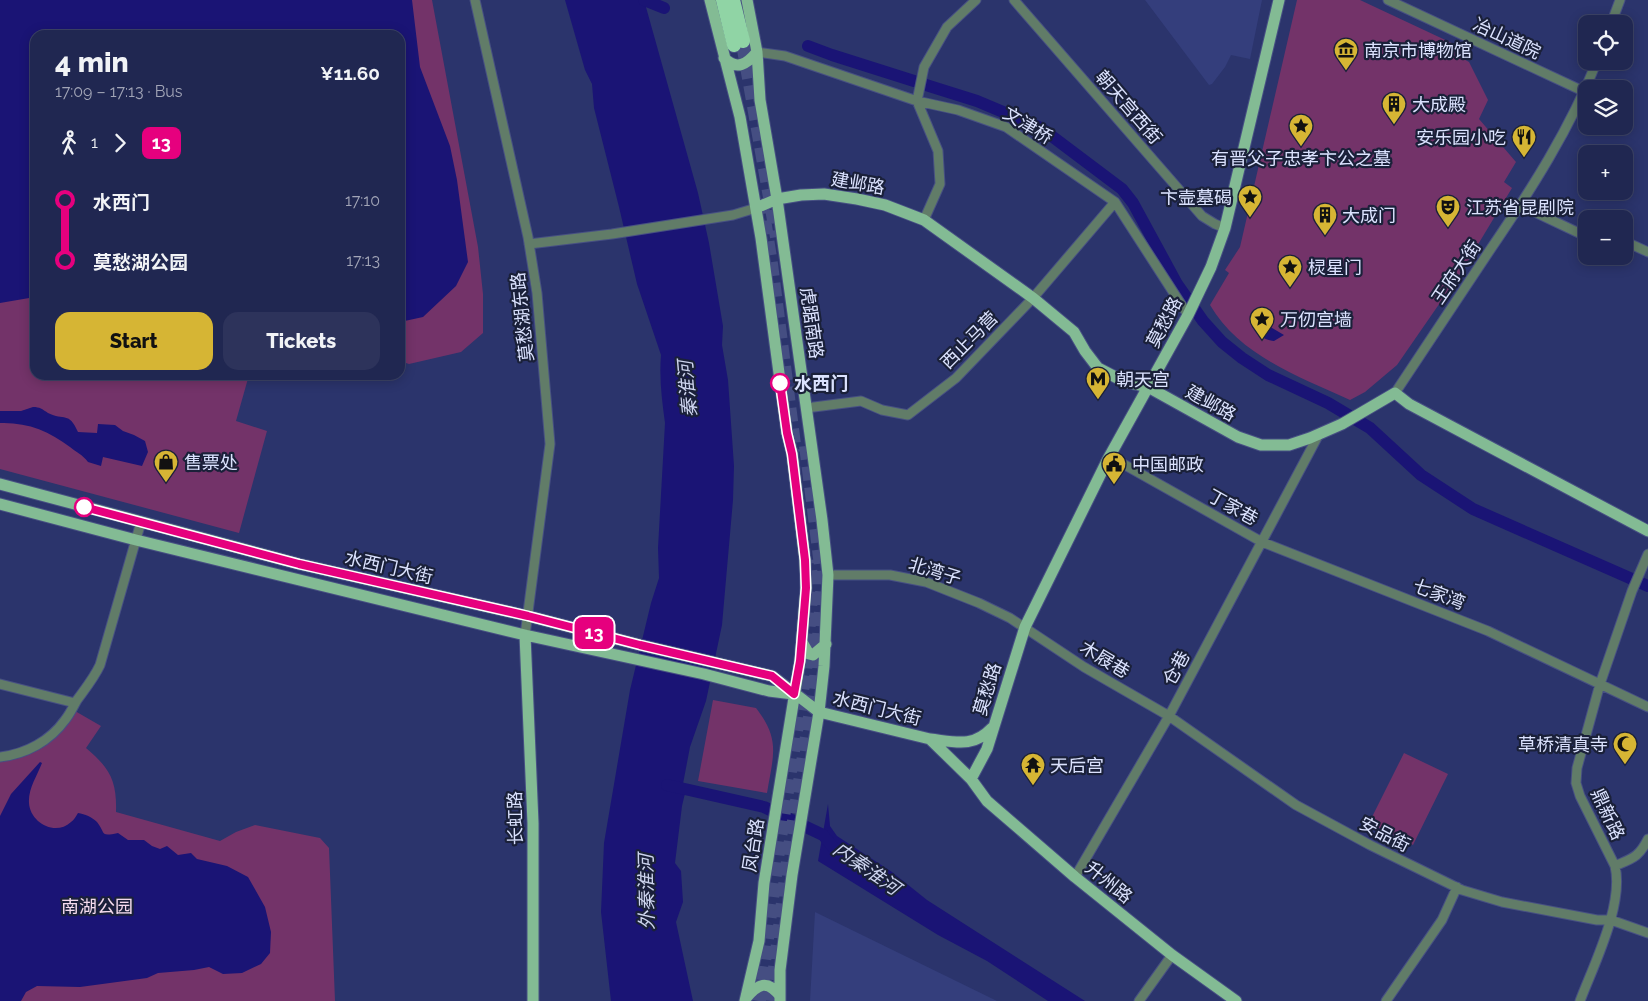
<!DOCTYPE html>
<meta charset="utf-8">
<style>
:root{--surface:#202751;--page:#2d335b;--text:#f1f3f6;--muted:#a2a5b7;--line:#3d4468;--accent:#d6b534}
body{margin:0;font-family:Raleway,"Noto Sans SC",sans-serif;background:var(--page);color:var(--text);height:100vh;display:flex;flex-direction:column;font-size:19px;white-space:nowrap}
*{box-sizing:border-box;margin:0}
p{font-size:16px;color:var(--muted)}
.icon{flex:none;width:28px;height:28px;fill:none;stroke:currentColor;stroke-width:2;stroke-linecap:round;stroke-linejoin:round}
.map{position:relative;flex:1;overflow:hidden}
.panel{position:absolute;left:30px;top:30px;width:375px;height:350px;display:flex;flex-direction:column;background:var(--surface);border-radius:15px;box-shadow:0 2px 12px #0003,0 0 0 1px var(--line)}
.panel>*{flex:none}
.badge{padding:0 10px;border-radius:8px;font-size:18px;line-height:32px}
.controls{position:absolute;left:1578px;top:15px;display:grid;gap:10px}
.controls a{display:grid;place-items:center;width:55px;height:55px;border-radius:10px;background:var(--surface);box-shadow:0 2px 12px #0003,0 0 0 1px var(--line);font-size:25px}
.map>.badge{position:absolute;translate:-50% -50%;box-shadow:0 0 0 2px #fff}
.legs{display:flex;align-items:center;gap:8px;height:55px;padding:0 25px;font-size:16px}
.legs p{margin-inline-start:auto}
.headline{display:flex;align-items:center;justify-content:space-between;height:85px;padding:0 25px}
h1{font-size:28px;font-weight:800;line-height:38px}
.cta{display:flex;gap:10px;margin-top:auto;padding:10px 25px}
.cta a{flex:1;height:58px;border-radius:15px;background:var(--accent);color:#111;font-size:20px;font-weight:800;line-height:58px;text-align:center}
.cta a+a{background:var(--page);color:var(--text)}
ul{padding:0 25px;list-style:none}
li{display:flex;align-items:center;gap:18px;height:60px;font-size:19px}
li i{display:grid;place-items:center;width:8px;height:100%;margin:0 6px;background:currentColor}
li i::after{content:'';width:12px;height:12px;margin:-6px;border:4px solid;border-radius:50%;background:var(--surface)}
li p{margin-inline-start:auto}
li:first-child i{background:linear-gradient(#0000 50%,currentColor 0)}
li:last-child i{background:linear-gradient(currentColor 50%,#0000 0)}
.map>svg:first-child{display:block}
</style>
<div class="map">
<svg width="1648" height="1001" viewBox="0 0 1648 1001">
<rect width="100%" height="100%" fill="#2b346c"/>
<path fill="#343e7c" d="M 1145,0 L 1262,0 L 1250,59 L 1231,55 L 1225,67 L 1212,84 L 1209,85 Z
M 815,912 L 997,1001 L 810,1001 Z"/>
<path fill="#733369" d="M 0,0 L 432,0 L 478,247 L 483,294 L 483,333 L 461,352 L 409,364 L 400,361 L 400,35 L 35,35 L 35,375 L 249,375 L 236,421 L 267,431 L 239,533 L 0,469 Z
M 1297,0 L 1360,0 L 1456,45 L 1455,51 L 1460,57 L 1469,62 L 1488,100 L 1479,119 L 1516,162 L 1504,182 L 1512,188 L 1462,271 L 1397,365 L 1365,392 L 1350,400 C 1299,377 1239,355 1210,305 L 1229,273 L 1225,270 L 1240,247 Z
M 713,700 L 756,708 C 781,740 773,756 767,793 L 698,781 Z
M 75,711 L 101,726 L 86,748 C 110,768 117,781 116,812 L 220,841 L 236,832 L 255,825 L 320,838 L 329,848 L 335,1001 L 0,1001 L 0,762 L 34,751 L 52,740 Z
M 1404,753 L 1448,774 L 1413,845 L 1369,823 Z"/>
<path fill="#1a1475" d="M 0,0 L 412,0 L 420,67 L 450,146 L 457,180 L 468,262 L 456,286 L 423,317 L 400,322 L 400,35 L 35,35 L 35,297 L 0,303 Z
M 565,0 L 644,0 L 698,193 L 709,243 L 723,326 L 722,345 L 728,380 L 734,466 L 733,500 L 722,625 L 706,701 L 690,747 L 682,789 L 686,789 L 682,806 L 675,863 L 681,871 L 683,902 L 676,922 L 693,1001 L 611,1001 L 601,912 L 604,843 L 630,690 L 651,603 L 659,578 L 658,548 L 665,423 C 662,401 659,378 661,355 L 637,284 L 619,207 L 594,108 L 592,84 L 585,70 Z
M 1257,319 L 1284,335 L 1274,341 C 1262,340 1252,331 1257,319 Z
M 33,407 C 40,407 42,409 48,413 C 64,421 69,411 78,432 L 97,433 L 98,424 L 115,425 L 123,431 L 134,435 L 145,441 L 148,452 L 142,466 L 103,457 L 101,466 L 88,462 C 82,454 77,453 70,447 C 49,431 27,422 0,423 L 0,411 L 21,411 Z
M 40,762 L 42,763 C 37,776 28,789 29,803 C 30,822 55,837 71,822 C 74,820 76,816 78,813 C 85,814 92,817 97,822 C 106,833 99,837 118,833 L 128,840 L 144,840 L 152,846 L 160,849 L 167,846 L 178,855 L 191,853 L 197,859 L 227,866 L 248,877 L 265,907 L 271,932 L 270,953 L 261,964 L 242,973 L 223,974 L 209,967 L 194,970 L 158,973 L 147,978 L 80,987 L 37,986 L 26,992 L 21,1001 L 0,1001 L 0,816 L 11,794 Z
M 828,804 L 830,826 L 837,836 L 892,872 L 927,900 L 1085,1001 L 1048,1001 L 987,961 L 938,935 L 818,861 Z"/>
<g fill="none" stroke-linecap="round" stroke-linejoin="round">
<path stroke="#1a1475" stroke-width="12" d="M 644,0 L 664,8
M 808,46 L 832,55 L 914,81
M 926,85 L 977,101 L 1041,128 L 1122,189 L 1133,203 L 1177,284 L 1203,321 L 1222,342 L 1242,358 L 1268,375 L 1328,403 L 1370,428 L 1421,475 L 1473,509 L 1648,586
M 667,785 L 764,807 L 823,835 L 833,847"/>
<path stroke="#454e82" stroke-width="14" stroke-dasharray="14 7" stroke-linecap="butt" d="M 743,44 L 777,237
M 761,200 L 771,264 L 795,452
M 759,1001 L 778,851 L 805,671 L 812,585 L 809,560
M 771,1001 L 789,853 L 816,678 L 823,582 L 806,446"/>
<defs>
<path id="minor" d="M 475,0 L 528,237 L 537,293 L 550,444 L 525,635
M 1014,0 L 1202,216 L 1215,224 L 1225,228
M 1388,0 L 1585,92
M 1611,24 L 1620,0
M 757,52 L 785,56 L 917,101 L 958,110 L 1006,127 L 1115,202 L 1188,315
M 1520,205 L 1581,234 L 1586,228
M 924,220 L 940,184 L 938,151 L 917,101 L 924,67 L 947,27 L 976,0
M 1624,241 L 1648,252
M 529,244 L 612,234 L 733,215 L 756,208
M 1395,393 C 1427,345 1458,298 1490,250 C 1531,190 1570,129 1597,61
M 806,408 L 861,401 L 882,410 L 908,415 L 956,378 L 1033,298 L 1115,202
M 1108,459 L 1125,465 L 1262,542 L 1488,631 L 1648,707
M 828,575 L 890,575 L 926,582 L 979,603 L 1010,618 L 1084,667 L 1169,716 L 1296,805 L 1370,845 L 1462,890 L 1502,902 L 1597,920 L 1611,920 L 1648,933
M 0,684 L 75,703
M 0,757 C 26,754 50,741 65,720 C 70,714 73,707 77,700 C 85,689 94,678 100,665 L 141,522
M 1615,866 C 1633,858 1639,857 1648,839
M 1075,877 L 1169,716 L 1318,436
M 1139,1001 L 1172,955
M 1386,1001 L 1442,920 L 1457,887
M 1580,1001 C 1594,964 1624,905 1615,866 L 1580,796 L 1576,783 L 1577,768 L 1600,684 L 1632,591 L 1648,554"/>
<path id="major" d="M 710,0 L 740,117 L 761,238 L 787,433 L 792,453 L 805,560 L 806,588 L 800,661 L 764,883 L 759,941 L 745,1001
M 747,0 L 757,52 L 760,100 L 777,199 L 822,520 L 828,575 L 824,666 L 819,712 L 792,875 L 780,970 L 780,1001
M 724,58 C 737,71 747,64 757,52
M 756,208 L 777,199 L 801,195 L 824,194 L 857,199 L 885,205 L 924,220 L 1033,298 L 1074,332 L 1085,351 L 1098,368 L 1125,382 L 1148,387 L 1238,437 L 1261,445 L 1289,445 L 1310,438 L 1342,424 L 1395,393 L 1409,404 L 1648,531
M 0,484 L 299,564 L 528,616 L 640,645 L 772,676 L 819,712 L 930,739 L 971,779 L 987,801 L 1075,877 L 1172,955 L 1236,1001
M 0,504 L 136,540 L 525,635 L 704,674 L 769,691 L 793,694
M 525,635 L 533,823 L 533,1001
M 802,642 L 809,654 L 813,655 L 826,644
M 930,739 C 956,742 973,748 992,728
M 971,779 L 987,749 L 1025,627 L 1108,459 L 1188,315 L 1211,267 L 1225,228 L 1279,0
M 746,998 C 758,984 767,979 780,996"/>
<path id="highway" d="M 723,0 L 734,45
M 733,0 L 743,41"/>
</defs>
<use href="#minor" stroke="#475083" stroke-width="11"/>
<use href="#major" stroke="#475083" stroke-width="13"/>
<use href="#highway" stroke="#475083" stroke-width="16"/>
<use href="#minor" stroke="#617c68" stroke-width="9"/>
<use href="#major" stroke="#83bb94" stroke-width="11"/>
<use href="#highway" stroke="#90d4a5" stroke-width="14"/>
</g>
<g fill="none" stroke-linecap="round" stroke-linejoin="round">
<defs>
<path id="line-1" d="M 84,507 L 299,564 L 528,616 L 640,645 L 772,676 L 794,694 L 800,661 L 806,588 L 805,560 L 792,454 L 787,433 L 780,383"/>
</defs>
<use href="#line-1" stroke="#fff" stroke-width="11"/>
<use href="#line-1" stroke="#e6007e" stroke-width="8"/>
</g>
<defs>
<symbol id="museum-pin" viewBox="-11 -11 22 30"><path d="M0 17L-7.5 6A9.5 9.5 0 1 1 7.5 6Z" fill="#d6b534" stroke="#1a2039"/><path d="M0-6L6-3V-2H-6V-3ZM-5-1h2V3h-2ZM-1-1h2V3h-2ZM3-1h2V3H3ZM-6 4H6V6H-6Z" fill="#111"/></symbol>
<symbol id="building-pin" viewBox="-11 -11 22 30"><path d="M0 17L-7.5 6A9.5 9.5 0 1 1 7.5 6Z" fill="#d6b534" stroke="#1a2039"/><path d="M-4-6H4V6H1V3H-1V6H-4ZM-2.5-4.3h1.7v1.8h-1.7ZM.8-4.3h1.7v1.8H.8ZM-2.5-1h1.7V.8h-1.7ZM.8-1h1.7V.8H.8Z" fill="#111"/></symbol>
<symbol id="sight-pin" viewBox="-11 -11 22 30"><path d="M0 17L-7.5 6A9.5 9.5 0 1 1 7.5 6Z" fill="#d6b534" stroke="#1a2039"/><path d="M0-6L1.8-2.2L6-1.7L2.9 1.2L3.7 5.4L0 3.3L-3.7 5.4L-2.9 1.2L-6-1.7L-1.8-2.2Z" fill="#111"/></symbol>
<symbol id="restaurant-pin" viewBox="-11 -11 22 30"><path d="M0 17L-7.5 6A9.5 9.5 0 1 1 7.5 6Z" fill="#d6b534" stroke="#1a2039"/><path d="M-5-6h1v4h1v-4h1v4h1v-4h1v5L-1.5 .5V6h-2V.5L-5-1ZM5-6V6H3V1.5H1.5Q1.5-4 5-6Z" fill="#111"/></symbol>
<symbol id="theatre-pin" viewBox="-11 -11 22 30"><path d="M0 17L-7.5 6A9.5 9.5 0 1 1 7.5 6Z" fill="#d6b534" stroke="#1a2039"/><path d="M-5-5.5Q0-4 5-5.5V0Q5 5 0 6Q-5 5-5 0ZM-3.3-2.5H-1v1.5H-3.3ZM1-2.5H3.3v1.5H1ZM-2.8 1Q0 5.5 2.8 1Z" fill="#111"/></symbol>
<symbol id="metro-pin" viewBox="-11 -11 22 30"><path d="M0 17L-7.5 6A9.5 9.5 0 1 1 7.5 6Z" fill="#d6b534" stroke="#1a2039"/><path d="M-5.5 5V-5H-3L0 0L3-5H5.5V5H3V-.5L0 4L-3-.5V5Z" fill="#111"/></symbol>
<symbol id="shop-pin" viewBox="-11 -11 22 30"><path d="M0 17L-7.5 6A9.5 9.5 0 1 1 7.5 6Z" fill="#d6b534" stroke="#1a2039"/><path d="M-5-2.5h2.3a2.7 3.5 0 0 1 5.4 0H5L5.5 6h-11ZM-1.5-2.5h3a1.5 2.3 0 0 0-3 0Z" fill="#111"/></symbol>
<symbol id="civic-pin" viewBox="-11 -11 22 30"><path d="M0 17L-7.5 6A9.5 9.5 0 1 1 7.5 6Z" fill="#d6b534" stroke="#1a2039"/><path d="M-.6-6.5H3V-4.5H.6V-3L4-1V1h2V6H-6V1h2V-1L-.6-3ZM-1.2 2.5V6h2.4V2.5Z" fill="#111"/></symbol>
<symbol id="mosque-pin" viewBox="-11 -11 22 30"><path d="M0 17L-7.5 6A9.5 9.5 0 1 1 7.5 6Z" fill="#d6b534" stroke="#1a2039"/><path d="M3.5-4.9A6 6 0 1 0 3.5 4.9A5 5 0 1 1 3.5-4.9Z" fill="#111"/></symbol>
<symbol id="temple-pin" viewBox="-11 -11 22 30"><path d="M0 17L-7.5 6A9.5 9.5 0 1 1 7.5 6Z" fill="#d6b534" stroke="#1a2039"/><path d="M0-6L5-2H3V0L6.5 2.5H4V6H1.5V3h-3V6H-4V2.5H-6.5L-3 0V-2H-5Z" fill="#111"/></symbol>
</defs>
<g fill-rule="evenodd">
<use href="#museum-pin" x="1332" y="36" width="28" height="38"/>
<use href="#building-pin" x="1380" y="90" width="28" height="38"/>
<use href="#sight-pin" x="1287" y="112" width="28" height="38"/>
<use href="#restaurant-pin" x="1510" y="123" width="28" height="38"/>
<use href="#sight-pin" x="1236" y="183" width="28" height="38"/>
<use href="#theatre-pin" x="1434" y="193" width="28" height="38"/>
<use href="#building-pin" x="1311" y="201" width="28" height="38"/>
<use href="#sight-pin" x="1276" y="253" width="28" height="38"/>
<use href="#sight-pin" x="1248" y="305" width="28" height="38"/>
<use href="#metro-pin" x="1084" y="365" width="28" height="38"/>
<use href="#shop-pin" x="152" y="448" width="28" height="38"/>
<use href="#civic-pin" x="1100" y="450" width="28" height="38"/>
<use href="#mosque-pin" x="1611" y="730" width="28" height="38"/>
<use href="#temple-pin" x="1019" y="751" width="28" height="38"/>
</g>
<g fill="#fff" stroke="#e6007e" stroke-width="2.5">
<circle cx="780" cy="383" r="9"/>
<circle cx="84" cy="507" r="9"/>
</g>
<g text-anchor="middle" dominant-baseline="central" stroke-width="4.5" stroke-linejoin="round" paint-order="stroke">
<g font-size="18" fill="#dbe2fe" stroke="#1a2039">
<text transform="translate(1507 38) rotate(25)">冶山道院</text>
<text transform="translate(1129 107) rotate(49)">朝天宫西街</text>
<text transform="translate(1028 125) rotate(31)">文津桥</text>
<text transform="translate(858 183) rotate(10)">建邺路</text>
<text transform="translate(1456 272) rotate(-56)">王府大街</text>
<text transform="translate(522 317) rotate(-96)">莫愁湖东路</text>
<text transform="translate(1164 322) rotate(-62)">莫愁路</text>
<text transform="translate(812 323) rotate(82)">虎踞南路</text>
<text transform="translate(969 340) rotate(-45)">西止马营</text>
<text transform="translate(1211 403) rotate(29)">建邺路</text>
<text transform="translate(1233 507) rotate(29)">丁家巷</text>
<text transform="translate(389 567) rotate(13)">水西门大街</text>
<text transform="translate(935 571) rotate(17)">北湾子</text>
<text transform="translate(1439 594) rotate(21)">七家湾</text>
<text transform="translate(1105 659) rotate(31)">木屐巷</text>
<text transform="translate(1176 668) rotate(-62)">仓巷</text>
<text transform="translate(987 689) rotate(-73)">莫愁路</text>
<text transform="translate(877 708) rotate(14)">水西门大街</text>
<text transform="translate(1608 814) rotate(65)">鼎新路</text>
<text transform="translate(515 818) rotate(-91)">长虹路</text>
<text transform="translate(1385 834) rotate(27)">安品街</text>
<text transform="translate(753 845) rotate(-81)">凤台路</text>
<text transform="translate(1109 882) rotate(39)">升州路</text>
</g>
<g font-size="18" fill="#dbe2fe" stroke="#1a2039" text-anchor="start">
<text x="1364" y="50">南京市博物馆</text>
<text x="1412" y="104">大成殿</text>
<text x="1506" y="137" text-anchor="end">安乐园小吃</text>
<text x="1301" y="158" text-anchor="middle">有晋父子忠孝卞公之墓</text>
<text x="1232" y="197" text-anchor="end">卞壸墓碣</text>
<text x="1466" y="207">江苏省昆剧院</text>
<text x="1342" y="215">大成门</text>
<text x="1308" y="267">棂星门</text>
<text x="1280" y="319">万仞宫墙</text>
<text x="1116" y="379">朝天宫</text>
<text x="184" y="462">售票处</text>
<text x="1132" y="464">中国邮政</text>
<text x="1608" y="744" text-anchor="end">草桥清真寺</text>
<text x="1050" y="765">天后宫</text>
</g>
<g font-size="18" font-weight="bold" fill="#dbe2fe" stroke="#1a2039" text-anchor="start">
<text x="794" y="383">水西门</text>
</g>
<g font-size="18" fill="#f4dbee" stroke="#1a2039">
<text x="97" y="906">南湖公园</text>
</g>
<g font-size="19" font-style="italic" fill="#cdd4ee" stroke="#1a2039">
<text transform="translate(687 389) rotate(-95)">秦淮河</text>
<text transform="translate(867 868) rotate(35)">内秦淮河</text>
<text transform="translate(646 892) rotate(-91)">外秦淮河</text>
</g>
</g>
</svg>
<div class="controls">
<a><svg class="icon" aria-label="locate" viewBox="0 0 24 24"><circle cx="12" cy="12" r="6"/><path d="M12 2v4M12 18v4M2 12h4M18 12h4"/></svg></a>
<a><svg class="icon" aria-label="layers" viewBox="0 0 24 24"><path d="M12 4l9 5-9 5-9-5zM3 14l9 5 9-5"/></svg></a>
<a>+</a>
<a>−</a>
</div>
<b class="badge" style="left:594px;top:633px;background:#e6007e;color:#fff">13</b>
<section class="panel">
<div class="headline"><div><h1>4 min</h1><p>17:09 – 17:13 · Bus</p></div><b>¥11.60</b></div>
<div class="legs"><svg class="icon" aria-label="walk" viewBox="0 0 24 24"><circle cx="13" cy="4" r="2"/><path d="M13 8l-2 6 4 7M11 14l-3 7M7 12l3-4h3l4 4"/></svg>1<svg class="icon" aria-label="forward" viewBox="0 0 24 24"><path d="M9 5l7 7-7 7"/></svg><b class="badge" style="background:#e6007e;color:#fff">13</b></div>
<ul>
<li><i style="color:#e6007e"></i><b>水西门</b><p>17:10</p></li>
<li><i style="color:#e6007e"></i><b>莫愁湖公园</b><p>17:13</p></li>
</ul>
<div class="cta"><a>Start</a><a>Tickets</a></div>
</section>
</div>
